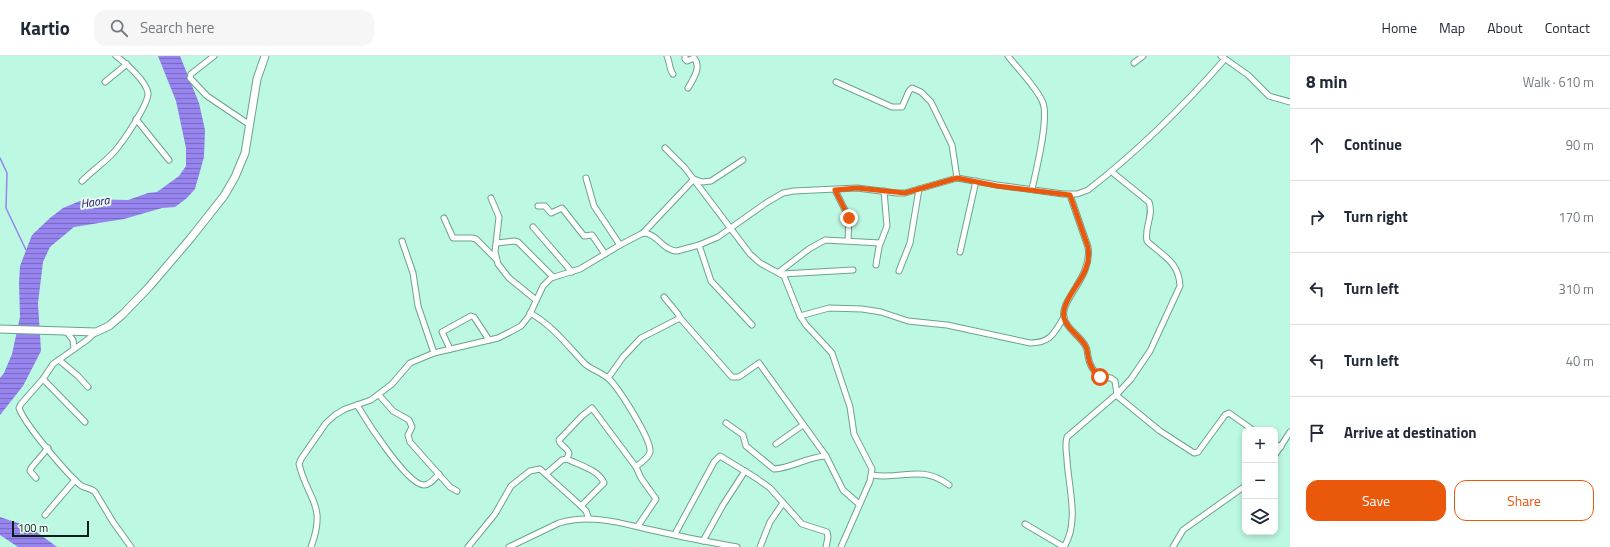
<!DOCTYPE html>
<meta charset="utf-8">
<style>
body{margin:0;font-family:"Titillium Web",sans-serif;background:#f6f6f7;color:#1f2937}
.controls{position:absolute;right:12px;bottom:12px;display:grid;overflow:hidden;border-radius:8px;box-shadow:0 2px 6px #0003}
.controls button{width:36px;height:36px;display:grid;place-items:center;padding:0;border:0;border-bottom:1px solid #e0e1e3;background:#fff;color:#1f2937;font:20px sans-serif}
.scale{position:absolute;left:12px;bottom:10px;width:77px;box-sizing:border-box;padding-left:4px;border:2px solid #081f18;border-top:0;font-size:11px;line-height:14px;white-space:nowrap;color:#081f18;-webkit-text-stroke:3px #e5fcf3;paint-order:stroke}
.stop{position:absolute;width:12px;height:12px;margin:-9px;border:3px solid #ea580c;border-radius:50%;background:#fff}
.stop.end{background:#ea580c;border-color:#fff;box-shadow:0 1px 4px #0008}
.list{margin:0;padding:0;list-style:none}
h2{display:flex;justify-content:space-between;align-items:center;height:52px;margin:0;padding:0 16px;font-size:17px}
h2 small{font-size:13px;font-weight:400;color:#747a83}
.list li{display:grid;grid-template-columns:26px 1fr auto;gap:12px;align-items:center;box-sizing:border-box;height:72px;padding:0 16px;border-top:1px solid #e0e1e3}
.list b{display:block;font-size:15px;white-space:nowrap}
.list em{font-size:13px;font-style:normal;color:#747a83}
.actions{display:flex;gap:8px;padding:12px 16px}
.actions a{flex:1;padding:9px 0;border:1px solid #ea580c;border-radius:12px;text-align:center;font-size:14px;color:#ea580c}
.actions .main{background:#ea580c;color:#fff}
.icon{flex:none;width:22px;height:22px;fill:none;stroke:currentColor;stroke-width:2;stroke-linecap:round;stroke-linejoin:round}
.map{position:relative;flex:none;width:1290px;height:491px;overflow:hidden}
header{display:flex;align-items:center;gap:24px;box-sizing:border-box;height:56px;padding:0 20px;background:#fff;border-bottom:1px solid #e0e1e3}
header strong{font-size:19px}
nav{display:flex;gap:22px;margin-inline-start:auto;font-size:14px}
.search{width:280px;height:36px;background:#f6f6f7;display:flex;align-items:center;gap:10px;box-sizing:border-box;padding:0 14px;border-radius:12px;color:#747a83;font-size:15px}
main{display:flex}
aside{flex:1;background:#fff}
.map>svg:first-child{display:block}
.water{fill:url(#water-rules)}
.lines{fill:none;stroke-linecap:round;stroke-linejoin:round}
.stream{stroke:#9784ef;stroke-width:1.5}
.street-casing{stroke:#6ba38f;stroke-width:7}
.secondary-casing{stroke:#6ba38f;stroke-width:9}
.street{stroke:#fff;stroke-width:5}
.secondary{stroke:#fff;stroke-width:7}
.route{stroke:#ea580c;stroke-width:5}
.labels{text-anchor:middle;stroke-width:4;stroke-linejoin:round;paint-order:stroke}
.water-label{font-size:12px;font-style:italic;fill:#2f0d6d;stroke:#e5fcf3}
</style>
<header>
<strong>Kartio</strong>
<div class="search"><svg class="icon" aria-label="search" viewBox="0 0 24 24"><circle cx="10" cy="10" r="6"/><path d="M15 15l6 6"/></svg>Search here</div>
<nav><a>Home</a><a>Map</a><a>About</a><a>Contact</a></nav>
</header>
<main>
<div class="map">
<svg width="1290" height="491" viewBox="0 0 1290 491">
<defs>
<pattern id="water-rules" width="6" height="5" patternUnits="userSpaceOnUse"><rect width="6" height="5" fill="#9784ef"/><path d="M0 2.5h6" fill="none" stroke="#796bc1"/></pattern>
</defs>
<rect width="100%" height="100%" fill="#bdf8e2"/>
<g class="water">
<polygon points="158,0 180,0 199,47 205,74 204,101 195,133 187,142 175,151 162,152 124,163 74,171 50,191 43,206 38,247 41,295 23,330 0,359 0,322 4,317 12,298 20,261 19,227 20,210 32,179 50,162 63,152 80,145 89,143 128,144 148,137 157,136 179,120 186,110 186,92 176,45"/>
<polygon points="0,461 30,471 57,491 18,491 0,479"/>
</g>
<g class="lines">
<polyline class="stream" points="0,102 7,117 6,152 26,194"/>
<g class="street-casing">
<g id="street">
<polyline points="214,0 191,18 190,22 207,40 250,69"/>
<path d="M667 0C670 6 669 13 673 18"/>
<path d="M685 0V3L687 5 694 2C702 11 693 23 688 32"/>
<path d="M1008 0C1018 13 1038 33 1043 47 1049 64 1036 115 1032 133"/>
<polyline points="1221,0 1248,19 1269,40 1290,46"/>
<polyline points="1134,7 1143,0"/>
<polyline points="105,26 127,8"/>
<polyline points="836,26 892,51 902,51 909,35 912,32 921,36 931,46 952,89 957,122"/>
<polyline points="136,63 169,104"/>
<polyline points="665,92 685,112 750,198 760,207 784,220 800,260 806,269 832,297 850,351 854,378 872,413 870,425 841,491"/>
<polyline points="586,122 594,150 620,189"/>
<path d="M82 125C92 115 105 106 114 96 122 87 149 48 148 37 146 25 126 7 116 0"/>
<polyline points="835,134 849,162 848,184"/>
<path d="M1070 139 1088 191C1093 221 1059 244 1064 262 1067 274 1081 280 1086 291 1088 294 1087 297 1088 300 1089 308 1094 316 1100 321L1111 322 1115 325 1117 338"/>
<polyline points="491,142 499,161 495,196 498,208 509,222 536,244"/>
<polyline points="538,150 545,150 551,157 562,152 584,180 592,179 605,198"/>
<polyline points="444,162 453,182 472,182 476,183 496,203"/>
<polyline points="533,171 572,216"/>
<polyline points="643,177 694,123 702,126 711,125 743,104"/>
<polyline points="402,185 413,217 418,250 434,297"/>
<polyline points="497,187 514,185 518,186 553,221"/>
<polyline points="699,189 711,225 752,269"/>
<polyline points="960,196 976,125"/>
<polyline points="876,209 879,191 887,170 884,135"/>
<polyline points="899,215 910,187 919,133"/>
<polyline points="779,216 809,193 825,184 880,187"/>
<polyline points="782,218 853,214"/>
<polyline points="664,241 678,258 680,262"/>
<path d="M530 257C552 269 567 289 584 307 591 314 602 316 610 324 619 333 652 384 650 396 649 402 640 407 636 411L641 422 656 443 638 470"/>
<path d="M800 260 829 252 862 253 881 256 908 265 947 269 1030 287C1051 287 1054 277 1064 261"/>
<polyline points="66,275 73,284 74,293"/>
<path d="M96 276 87 284 53 308 43 323 21 348 19 352C25 369 65 415 79 428 84 433 90 431 95 436L113 466 131 491"/>
<polyline points="450,293 442,276 471,260 474,261 489,284"/>
<polyline points="59,304 78,320 88,331"/>
<polyline points="608,322 623,301 641,282 680,262 732,321 739,321 759,307 826,400 843,434 859,448"/>
<polyline points="43,323 85,366"/>
<polyline points="379,339 393,355 409,364 412,371 408,379 410,386 450,431 457,435"/>
<polyline points="1116,339 1160,375 1194,397 1198,396 1225,359 1229,357 1253,374"/>
<path d="M357 349C366 364 407 429 424 429 430 429 435 422 439 418"/>
<path d="M726 367 743 379 746 390 774 413C792 412 807 401 826 400"/>
<polyline points="776,388 803,369"/>
<polyline points="1275,388 1281,391"/>
<polyline points="1275,399 1290,376"/>
<path d="M567 403 569 397C567 391 559 389 559 384L582 360 592 352 636 411"/>
<path d="M546 418 562 404 567 403C579 409 599 414 604 427L581 450"/>
<path d="M872 419C902 424 921 408 949 429"/>
<polyline points="36,422 30,415 31,412 48,392"/>
<polyline points="45,459 75,424"/>
<polyline points="1025,468 1064,491"/>
<polyline points="675,478 714,406 720,400 756,422 770,432 802,468 827,476 828,481 826,491"/>
<polyline points="703,485 723,449 745,415"/>
<path d="M311 491C327 448 308 445 299 408L301 403 326 367 335 359 345 353 371 344 392 328 410 307 434 297 498 282 510 276 521 270 529 260 543 230 551 222 580 213 620 189 643 177C657 177 663 195 677 195L699 189 718 181 766 147 783 137 794 135 857 132 897 137H905L957 122 997 129 1063 138H1077L1088 134C1138 95 1183 51 1225 3"/>
<polyline points="468,491 495,458 511,430 530,415 540,413 581,450 586,455 589,463"/>
<path d="M509 491 559 467C589 458 617 466 647 473 677 480 707 486 737 491"/>
<polyline points="760,491 770,466 783,447"/>
<path d="M1064 491C1080 466 1068 430 1067 403 1066 396 1065 388 1067 381L1117 338 1131 323 1150 295 1180 230C1179 205 1161 199 1147 185 1144 171 1154 160 1149 146L1112 116"/>
<polyline points="1173,491 1183,474 1245,430"/>
</g>
</g>
<g class="secondary-casing">
<polyline id="secondary" points="0,273 96,276 109,270 123,258 149,231 190,183 224,140 235,121 245,97 257,23 265,0"/>
</g>
<use href="#street" class="street"/>
<use href="#secondary" class="secondary"/>
</g>
<g class="lines">
<path class="route" d="M849 162 835 134 857 132 905 137 957 122 997 130 1070 139 1088 191C1089 198 1089 205 1086 212 1082 226 1060 247 1064 262 1067 274 1081 280 1086 291 1088 294 1087 297 1088 300 1089 308 1094 317 1100 321"/>
</g>
<g class="labels">
<g class="water-label">
<text transform="translate(95 146) rotate(-8)" y="4">Haora</text>
</g>
</g>
</svg>
<div class="controls">
<button>+</button>
<button>−</button>
<button><svg class="icon" aria-label="layers" viewBox="0 0 24 24"><path d="M12 4l9 5-9 5-9-5zM3 14l9 5 9-5"/></svg></button>
</div>
<div class="scale">100 m</div>
<div class="stop" style="left:1100px;top:321px"></div>
<div class="stop end" style="left:849px;top:162px"></div>
</div>
<aside>
<h2>8 min<small>Walk · 610 m</small></h2>
<ul class="list">
<li><svg class="icon" aria-label="ahead" viewBox="0 0 24 24"><path d="M12 20V5M6 11l6-6 6 6"/></svg><div><b>Continue</b></div><em>90 m</em></li>
<li><svg class="icon" aria-label="right" viewBox="0 0 24 24"><path d="M7 20v-9h11M14 6l5 5-5 5"/></svg><div><b>Turn right</b></div><em>170 m</em></li>
<li><svg class="icon" aria-label="left" viewBox="0 0 24 24"><path d="M17 20v-9H6M10 6l-5 5 5 5"/></svg><div><b>Turn left</b></div><em>310 m</em></li>
<li><svg class="icon" aria-label="left" viewBox="0 0 24 24"><path d="M17 20v-9H6M10 6l-5 5 5 5"/></svg><div><b>Turn left</b></div><em>40 m</em></li>
<li><svg class="icon" aria-label="arrive" viewBox="0 0 24 24"><path d="M6 21V4h12l-3 4 3 4H6"/></svg><div><b>Arrive at destination</b></div></li>
</ul>
<div class="actions"><a class="main">Save</a><a>Share</a></div>
</aside>
</main>
